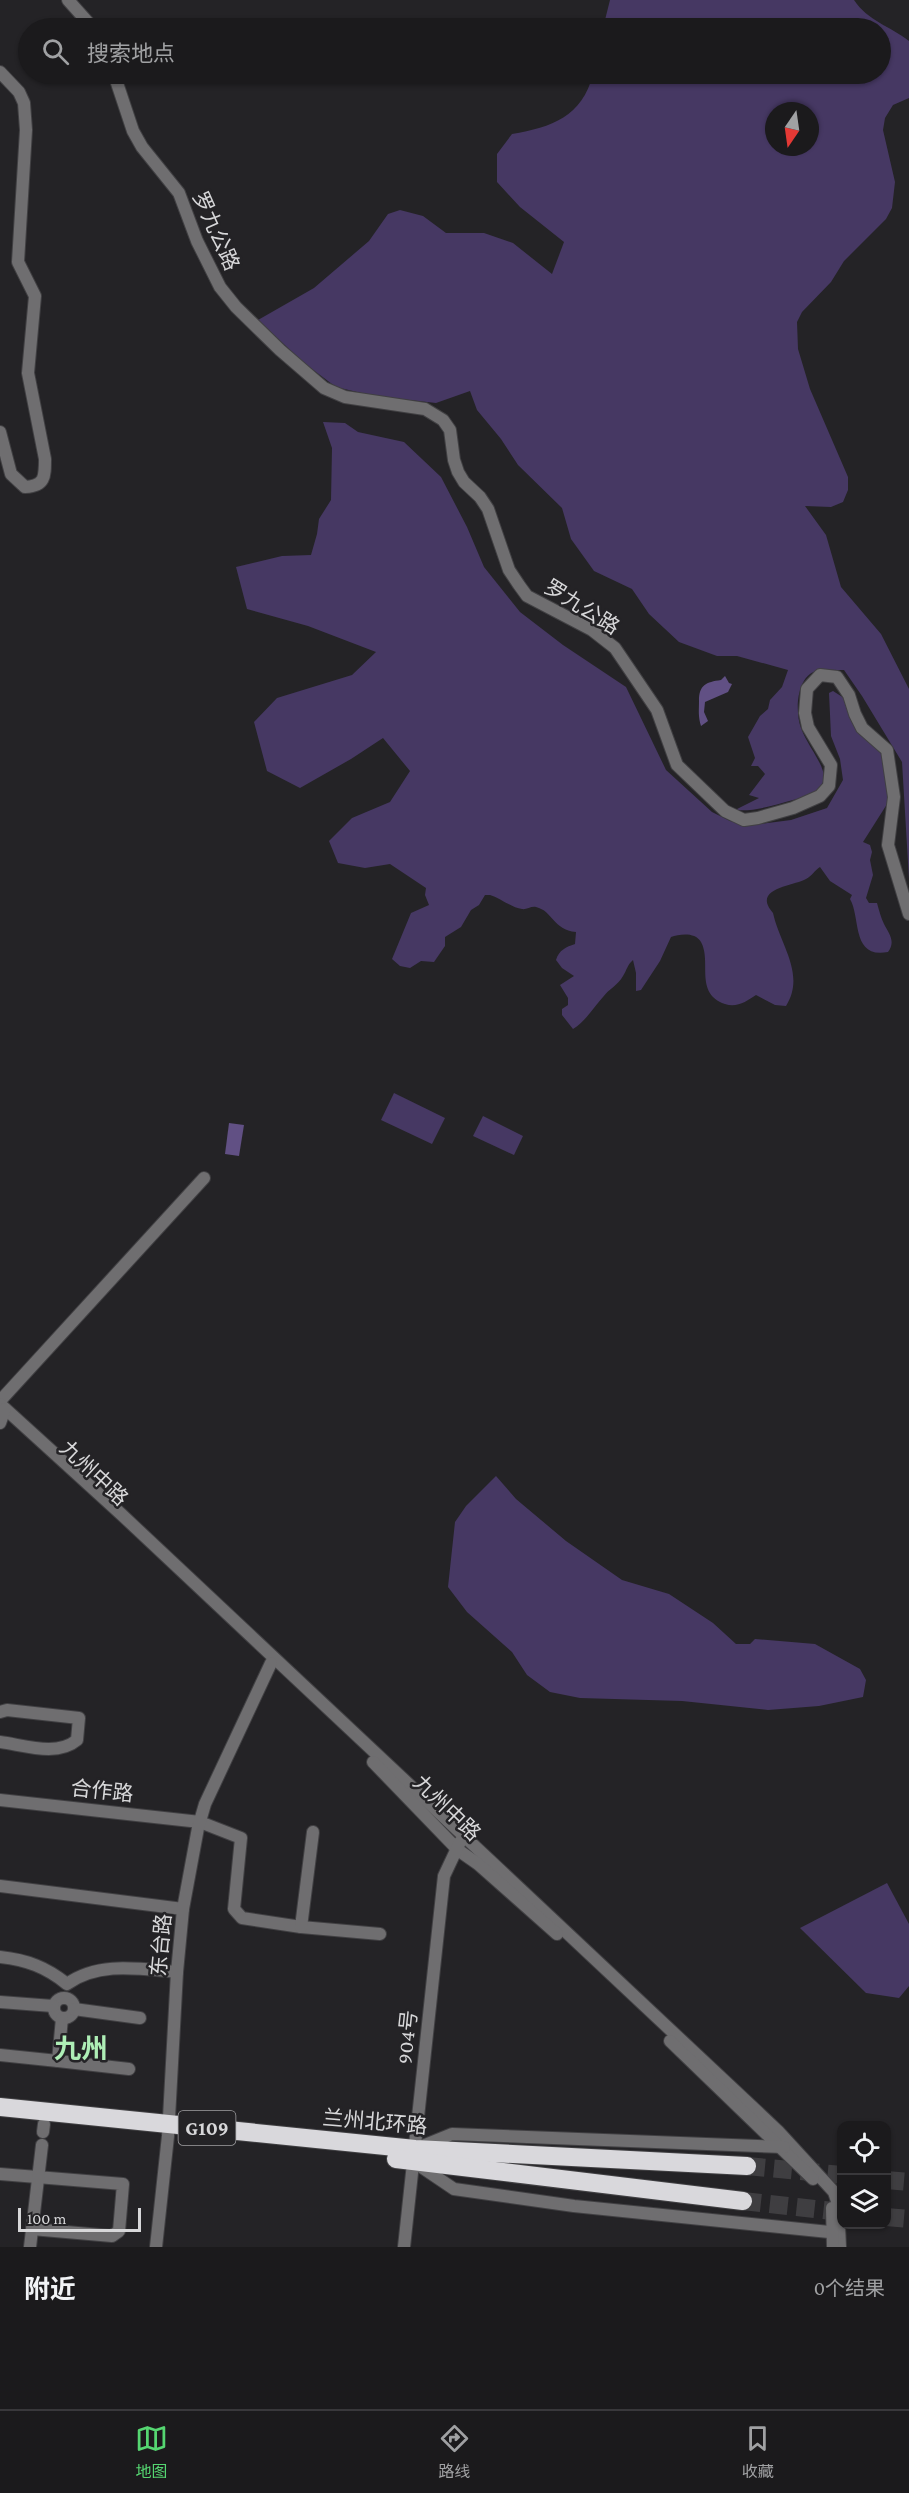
<!DOCTYPE html>
<html lang="zh">
<meta charset="utf-8">
<style>
body{margin:0;font-family:"Crimson Pro","Noto Sans SC",serif;background:#282729;color:#f1f3f6}
.controls{position:absolute;right:18px;bottom:18px;display:grid;overflow:hidden;border-radius:12px;box-shadow:0 2px 4px #0004}
.controls button{width:54px;height:54px;display:grid;place-items:center;padding:0;border:0;border-bottom:2px solid #39383b;background:#1b1a1c;color:#f1f3f6;font:30px sans-serif}
.compass{position:absolute;left:765px;top:102px;width:54px;height:54px;border-radius:50%;background:#1b1a1c;box-shadow:0 2px 4px #0004;rotate:193deg}
.scale{position:absolute;left:18px;bottom:15px;width:123px;box-sizing:border-box;padding-left:6px;border:3px solid #d7d7d9;border-top:0;font-size:16px;line-height:21px;white-space:nowrap;color:#d7d7d9;-webkit-text-stroke:4px #242326;paint-order:stroke}
.list{margin:0;padding:0;list-style:none}
h2{display:flex;justify-content:space-between;align-items:center;height:78px;margin:0;padding:0 24px;font-size:26px}
h2 small{font-size:20px;font-weight:400;color:#a0a1a3}
.icon{flex:none;width:33px;height:33px;fill:none;stroke:currentColor;stroke-width:2;stroke-linecap:round;stroke-linejoin:round}
.map{position:relative;flex:none;width:909px;height:2247px;overflow:hidden}
.search{position:absolute;background:#1b1a1c;box-shadow:0 2px 4px #0004;left:18px;right:18px;top:18px;height:66px;display:flex;align-items:center;gap:15px;box-sizing:border-box;padding:0 21px;border-radius:33px;color:#a0a1a3;font-size:22px}
.sheet{height:162px;background:#1b1a1c}
nav{display:flex;justify-content:space-around;align-items:center;box-sizing:border-box;height:84px;border-top:2px solid #39383b;background:#1b1a1c;font-size:16px;color:#a0a1a3}
nav a{display:grid;justify-items:center;gap:3px}
nav .on{color:#55d671}
.map>svg:first-child{display:block}
.green{fill:#463863;fill-rule:evenodd}
.water{fill:#615084}
.lines{fill:none;stroke-linecap:round;stroke-linejoin:round}
.highway-tunnel{stroke:#3f3e41;stroke-width:18;stroke-dasharray:18 9;stroke-linecap:butt}
.minor-casing{stroke:#414043;stroke-width:14}
.highway-casing{stroke:#414043;stroke-width:20}
.minor{stroke:#6f6e70;stroke-width:12}
.highway{stroke:#d9d8dc;stroke-width:18}
.labels{text-anchor:middle;stroke-width:5;stroke-linejoin:round;paint-order:stroke}
.shield{fill:#242326;stroke:#a1a1a3;stroke-width:1.5}
.shield-label{font-size:20px;font-weight:bold;fill:#d7d7d9}
.street-label{font-size:21px;fill:#d7d7d9;stroke:#242326}
.district-label{font-size:27px;font-weight:bold;fill:#aeeeb6;stroke:#242326}
</style>
<div class="map">
<svg width="909" height="2247" viewBox="0 0 909 2247">
<rect width="100%" height="100%" fill="#242326"/>
<g class="green">
<path d="M610 0H854C868 21 890 26 909 41V98L893 105 885 118 883 130 895 182 892 208 886 219 844 261 831 282 802 312 797 322 798 349 810 389 848 477V490L843 502 831 507 805 506 826 535 841 587 881 634 909 689V879L902 762 862 696 844 670C835 670 825 669 816 671 796 677 795 712 801 728 813 760 850 786 793 800 775 805 754 812 735 810L759 798 749 795 765 774 758 766H751L755 758 748 737 760 716 768 709 770 700 782 687 788 670 737 656H717L679 642 649 614 632 589 594 571 571 539 562 508 518 465 501 439 477 410 470 391 436 403 374 396 336 387 304 363 258 320 314 288 369 241 388 214 400 210 423 216 446 233H484L513 243 552 274 564 242 520 207 497 182V154L512 134C552 127 582 117 593 74H880V28H603ZM774 111H810V147H774Z"/>
<path d="M323 422 345 423 358 432 404 442 441 477 467 527 484 567 520 612 563 645 626 687 666 770 712 812 730 821 751 825 791 820 827 808 843 780 840 759 831 736 829 693 833 691 844 698 884 751 889 801 863 842 870 845 872 852 870 860 873 875 866 898 869 903H877C879 910 881 918 884 924 889 934 896 941 888 952 851 959 861 918 850 899L852 895 830 881 820 867C815 870 812 876 806 879 794 886 751 888 773 913 780 945 806 974 786 1006L775 1005 756 995C747 1001 737 1008 725 1004 694 993 712 962 701 942 695 932 680 934 671 937L660 961 641 990 636 991V973L633 960C627 965 627 970 623 976 618 985 609 989 603 997 593 1008 586 1021 573 1029L562 1015V1009L568 1005V998L560 985 574 976 562 968 556 960C559 950 566 947 575 944L576 932C553 930 553 911 536 907 531 906 526 910 522 909 512 908 500 898 490 895H485L479 905 471 910 461 927 445 937V946L434 962 421 961 410 968 400 966 392 959 411 913 429 905 425 895 426 888 390 864 365 868 338 863 329 841 352 818 390 802 410 771 383 738 351 759 300 788 267 771 254 722 277 698 352 675 376 652 308 626 247 609 236 567 282 556 311 555 317 534 319 519 331 500 332 448Z"/>
<polygon points="394,1093 445,1118 432,1144 381,1120"/>
<polygon points="483,1116 523,1136 514,1155 473,1136"/>
<polygon points="496,1476 516,1499 566,1541 622,1580 669,1594 713,1623 736,1644 750,1644 755,1639 815,1644 860,1669 866,1680 863,1697 819,1706 768,1710 682,1701 580,1698 550,1692 527,1675 512,1652 467,1612 448,1587 455,1522 466,1506"/>
<polygon points="887,1883 909,1924 909,1986 899,1998 866,1993 800,1928"/>
</g>
<g class="water">
<path d="M725 676 729 683 732 684 728 692 705 702 704 712 708 721 701 726C698 716 699 711 699 701 699 685 706 682 721 680Z"/>
<polygon points="229,1123 244,1125 239,1156 225,1154"/>
</g>
<g class="lines">
<g class="highway-tunnel">
<polyline points="747,2166 842,2175"/>
<polyline points="886,2180 909,2182"/>
<polyline points="743,2201 842,2212"/>
<polyline points="886,2217 909,2219"/>
</g>
<g class="minor-casing">
<g id="minor">
<polyline points="68,0 93,28"/>
<path d="M0 72 19 92 24 103 26 130 18 262 35 296 28 373 45 459C45 477 45 486 25 487L11 474 0 432"/>
<polyline points="114,74 133,131 142,147 179,193 197,241 220,287 236,307 280,350 324,388 345,397 425,409 443,420 450,430 454,460 458,472 464,482 480,497 488,509 509,570 519,585 527,596 592,630 615,648 657,710 677,765 725,811 744,820 758,818 793,808 820,796 829,786 831,765 808,727 805,713 807,689 820,675 837,677 849,695 855,714 862,728 887,750 894,797 888,845 909,914"/>
<polyline points="0,1401 204,1178"/>
<polyline points="0,1404 121,1514 778,2131 834,2192 838,2204 840,2247"/>
<polyline points="0,1423 5,1409"/>
<path d="M0 1712 7 1710 79 1718 77 1740C57 1757 24 1745 0 1742"/>
<polyline points="373,1762 458,1850 478,1864 557,1934"/>
<polyline points="0,1800 200,1822 241,1838 234,1909 242,1918 301,1927 380,1934"/>
<polyline points="0,1886 183,1909"/>
<polyline points="301,1927 313,1832"/>
<path d="M0 1957C27 1960 46 1967 67 1984 99 1961 140 1969 177 1972"/>
<circle cx="64" cy="2008" r="10"/>
<polyline points="0,2002 53,2006"/>
<polyline points="74,2009 140,2018"/>
<polyline points="62,2018 58,2061 129,2069"/>
<polyline points="670,2041 813,2179"/>
<polyline points="0,2055 58,2061"/>
<polyline points="43,2132 44,2124"/>
<polyline points="420,2147 452,2134 784,2147"/>
<polyline points="417,2164 454,2189 574,2206 839,2233"/>
<polyline points="0,2174 123,2184 119,2231 112,2236 32,2229"/>
<polyline points="832,2208 833,2247"/>
<polyline points="30,2247 42,2145"/>
<polyline points="156,2247 168,2136 177,1972 183,1909 198,1828 205,1804 271,1663"/>
<polyline points="404,2247 444,1876 460,1842"/>
</g>
</g>
<g class="highway-casing">
<g id="highway">
<polyline points="0,2107 415,2149 747,2166"/>
<polyline points="396,2159 743,2201"/>
</g>
</g>
<use href="#minor" class="minor"/>
<use href="#highway" class="highway"/>
</g>
<g class="labels">
<rect class="shield" x="178.5" y="2111" width="57" height="34" rx="4.5"/>
<g class="shield-label">
<text x="207" y="2135">G109</text>
</g>
<g class="street-label">
<text transform="translate(216 231) rotate(66)" y="7">罗九公路</text>
<text transform="translate(582 607) rotate(32)" y="7">罗九公路</text>
<text transform="translate(94 1473) rotate(43)" y="7">九州中路</text>
<text transform="translate(102 1791) rotate(6)" y="7">合作路</text>
<text transform="translate(447 1808) rotate(44)" y="7">九州中路</text>
<text transform="translate(161 1945) rotate(-85)" y="7">东台路</text>
<text transform="translate(407 2037) rotate(-84)" y="7">904号</text>
<text transform="translate(375 2122) rotate(5)" y="7">兰州北环路</text>
</g>
<g class="district-label">
<text x="81" y="2058">九州</text>
</g>
</g>
</svg>
<div class="controls">
<button><svg class="icon" aria-label="locate" viewBox="0 0 24 24"><circle cx="12" cy="12" r="6"/><path d="M12 2v4M12 18v4M2 12h4M18 12h4"/></svg></button>
<button><svg class="icon" aria-label="layers" viewBox="0 0 24 24"><path d="M12 4l9 5-9 5-9-5zM3 14l9 5 9-5"/></svg></button>
</div>
<svg class="compass" viewBox="-18 -18 36 36"><path d="M0-13l5 13h-10z" fill="#e53935"/><path d="M0 13l5-13h-10z" fill="#a0a1a3"/></svg>
<div class="scale">100 m</div>
<div class="search"><svg class="icon" aria-label="search" viewBox="0 0 24 24"><circle cx="10" cy="10" r="6"/><path d="M15 15l6 6"/></svg>搜索地点</div>
</div>
<section class="sheet">
<h2>附近<small>0个结果</small></h2>
<ul class="list">
</ul>
</section>
<nav>
<a class="on"><svg class="icon" aria-label="map" viewBox="0 0 24 24"><path d="M3 6l6-2 6 2 6-2v14l-6 2-6-2-6 2zM9 4v14M15 6v14"/></svg>地图</a>
<a><svg class="icon" aria-label="directions" viewBox="0 0 24 24"><path d="M12 3l9 9-9 9-9-9zM9 14v-3h6M13 9l2 2-2 2"/></svg>路线</a>
<a><svg class="icon" aria-label="saved" viewBox="0 0 24 24"><path d="M7 4h10v16l-5-4-5 4z"/></svg>收藏</a>
</nav>
